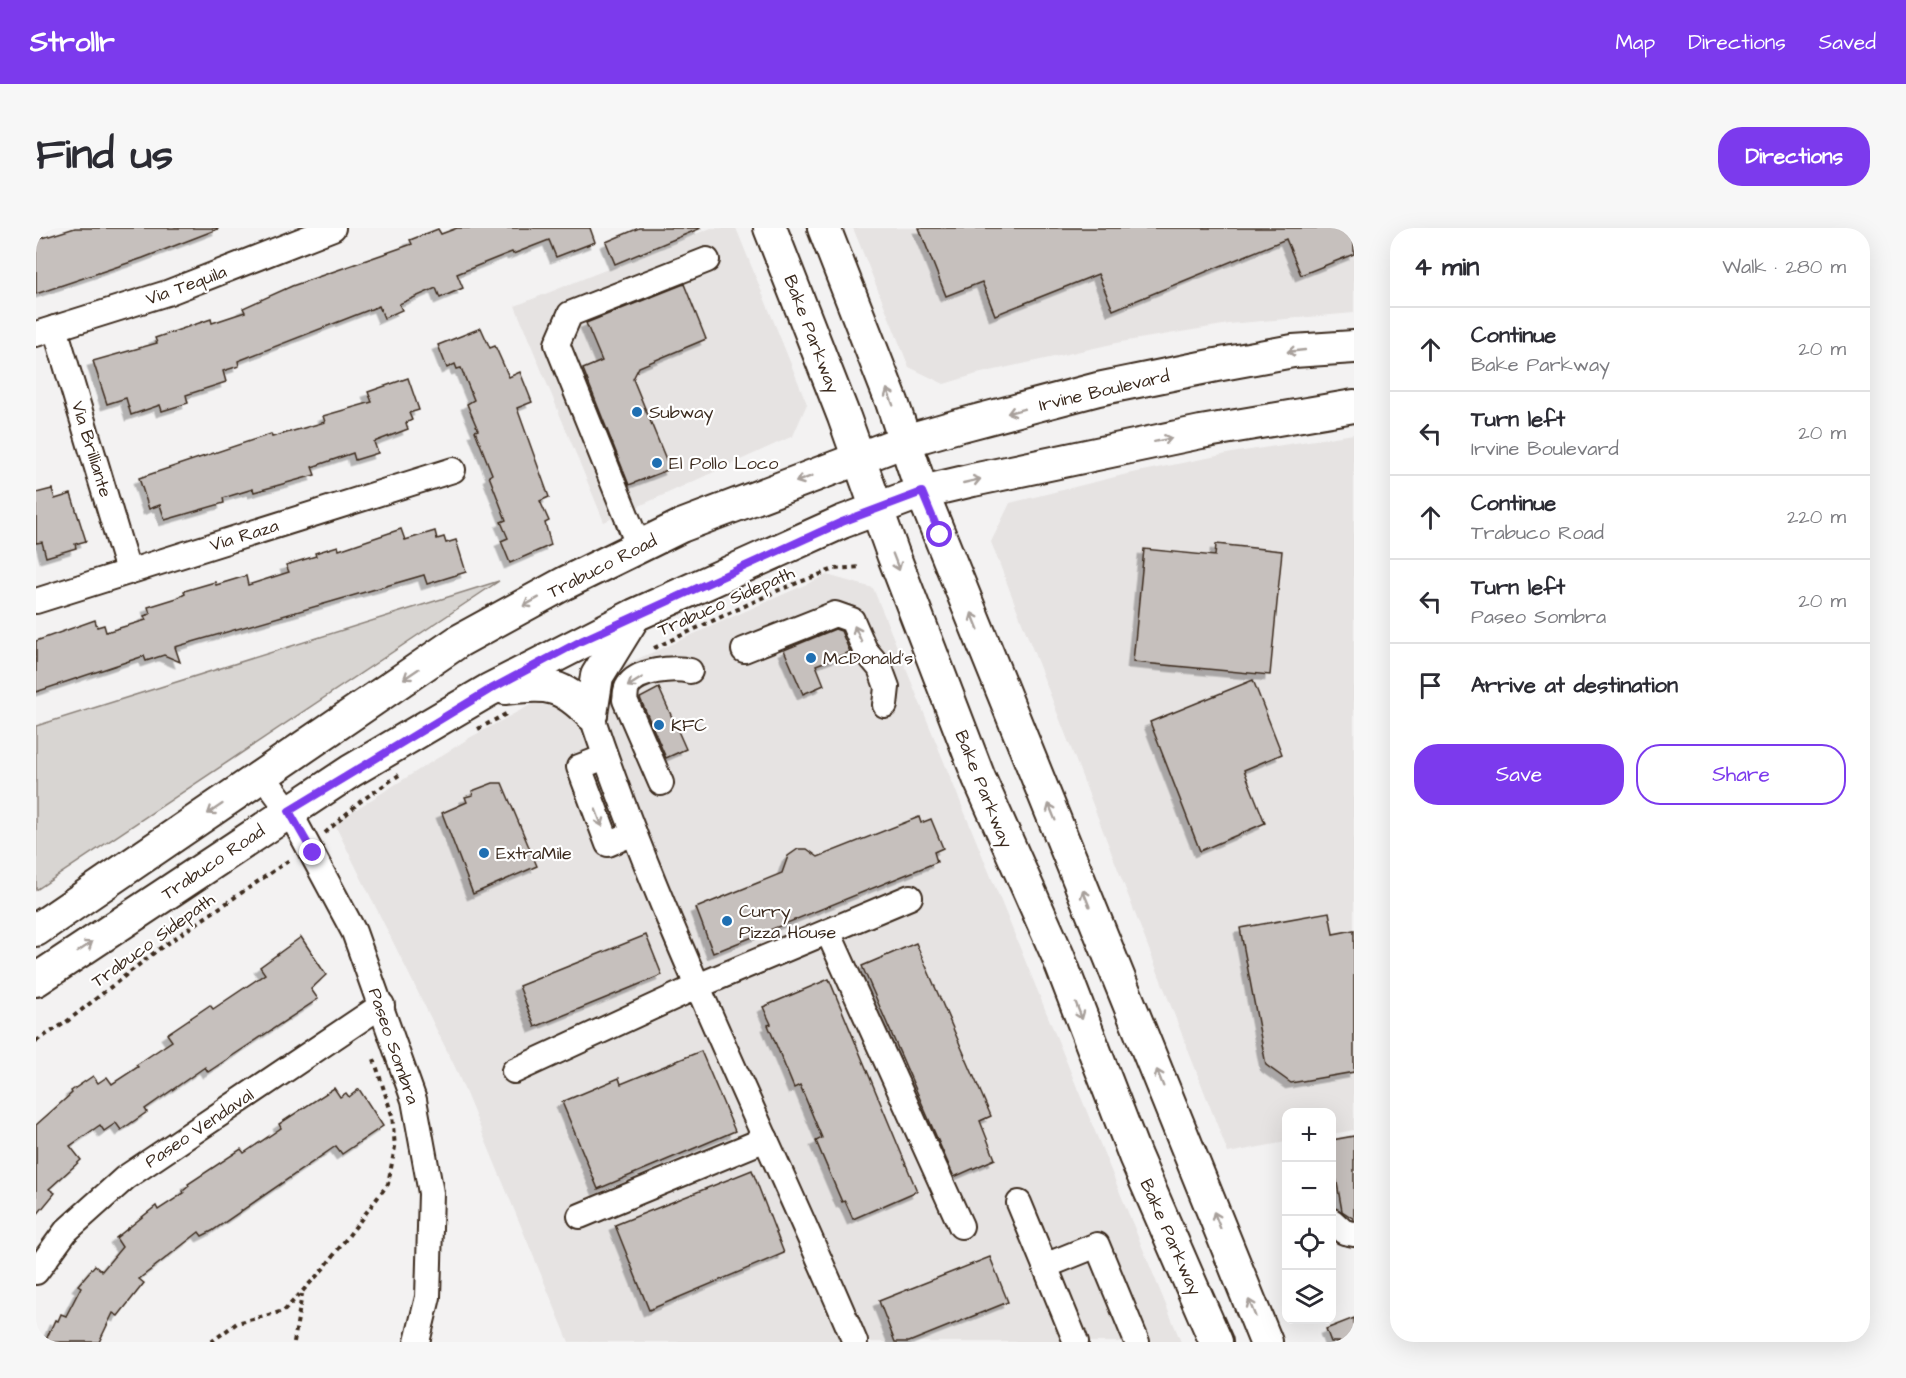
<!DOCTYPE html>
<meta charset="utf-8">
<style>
body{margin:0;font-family:"Architects Daughter",sans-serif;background:#f7f7f7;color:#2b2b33}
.controls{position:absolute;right:18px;bottom:18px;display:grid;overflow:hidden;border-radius:12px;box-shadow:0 6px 24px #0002}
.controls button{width:54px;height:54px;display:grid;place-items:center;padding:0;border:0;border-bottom:2px solid #e1e1e2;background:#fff;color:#2b2b33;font:30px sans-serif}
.stop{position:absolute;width:18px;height:18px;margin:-14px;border:4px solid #7c3aed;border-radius:50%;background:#fff}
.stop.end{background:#7c3aed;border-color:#fff;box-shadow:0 2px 6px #0008}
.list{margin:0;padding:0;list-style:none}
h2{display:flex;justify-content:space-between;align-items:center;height:78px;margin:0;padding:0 24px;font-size:26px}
h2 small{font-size:20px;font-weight:400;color:#7c7c81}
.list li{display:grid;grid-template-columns:39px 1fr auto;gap:18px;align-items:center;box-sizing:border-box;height:84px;padding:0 24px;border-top:2px solid #e1e1e2}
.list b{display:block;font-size:22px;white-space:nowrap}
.list p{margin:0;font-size:20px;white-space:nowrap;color:#7c7c81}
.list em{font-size:20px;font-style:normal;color:#7c7c81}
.actions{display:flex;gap:12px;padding:18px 24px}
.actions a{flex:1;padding:14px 0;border:2px solid #7c3aed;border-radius:24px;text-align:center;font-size:21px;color:#7c3aed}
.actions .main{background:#7c3aed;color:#fff}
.icon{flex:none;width:33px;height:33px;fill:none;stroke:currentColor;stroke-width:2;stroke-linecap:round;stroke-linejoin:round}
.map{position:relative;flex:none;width:1318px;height:1114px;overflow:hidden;border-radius:24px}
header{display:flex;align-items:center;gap:36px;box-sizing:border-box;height:84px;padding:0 30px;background:#7c3aed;color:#fff}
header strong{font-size:28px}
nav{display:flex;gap:33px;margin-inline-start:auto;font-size:21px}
.intro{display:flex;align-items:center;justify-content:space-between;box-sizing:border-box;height:144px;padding:0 36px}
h1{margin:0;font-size:42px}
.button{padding:15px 27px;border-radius:24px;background:#7c3aed;color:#fff;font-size:21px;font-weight:700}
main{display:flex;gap:36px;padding:0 36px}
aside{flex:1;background:#fff;border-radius:24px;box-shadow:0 6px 24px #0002}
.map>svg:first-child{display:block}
.built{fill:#e6e3e2}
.green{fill:#d8d5d2;stroke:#8a8078;stroke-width:1.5}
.building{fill:#c6c0bd;stroke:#3b2a1e;stroke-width:1.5;filter:url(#shadow)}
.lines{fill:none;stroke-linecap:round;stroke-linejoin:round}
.minor-casing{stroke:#3b2a1e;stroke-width:28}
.major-casing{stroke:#3b2a1e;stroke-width:36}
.path{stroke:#3b2a1e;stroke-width:4;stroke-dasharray:4.5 4.5;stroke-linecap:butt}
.minor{stroke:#fff;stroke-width:24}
.major{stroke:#fff;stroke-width:32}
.oneway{stroke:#a79f9a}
.route{stroke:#7c3aed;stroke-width:8}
.poi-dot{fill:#1f6fb2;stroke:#fff;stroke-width:2}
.labels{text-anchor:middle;stroke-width:4.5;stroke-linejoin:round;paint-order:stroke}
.street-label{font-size:18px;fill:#3b2a1e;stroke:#fff}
.poi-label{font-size:18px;fill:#3b2a1e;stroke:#fff;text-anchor:start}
</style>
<header>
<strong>Strollr</strong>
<nav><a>Map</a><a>Directions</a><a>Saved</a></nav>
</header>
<div class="intro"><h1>Find us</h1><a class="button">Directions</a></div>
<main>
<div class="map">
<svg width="1318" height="1114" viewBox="0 0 1318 1114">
<defs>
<filter id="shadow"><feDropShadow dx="-5.5" dy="5.5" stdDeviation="0" flood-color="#0004"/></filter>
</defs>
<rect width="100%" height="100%" fill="#f3f2f2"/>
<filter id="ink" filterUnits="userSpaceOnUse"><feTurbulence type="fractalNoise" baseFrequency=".0167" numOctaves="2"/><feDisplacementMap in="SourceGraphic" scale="12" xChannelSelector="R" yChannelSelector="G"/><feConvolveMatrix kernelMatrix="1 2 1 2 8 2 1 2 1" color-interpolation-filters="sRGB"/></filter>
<g filter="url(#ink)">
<g class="built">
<polygon points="675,0 700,0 771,176 757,208 568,294 479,78"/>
<polygon points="817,0 1318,0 1318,85 1193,96 1085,114 941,146 908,156 873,139"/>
<polygon points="1318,206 1318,902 1296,906 1296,884 1250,884 1250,914 1192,925 955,314 974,275 1091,246 1201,224"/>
<polygon points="791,347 837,360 1145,1114 533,1114 419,839 298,595 435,509 498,475 521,479 577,453 588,437"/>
</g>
<polygon class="green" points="463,353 0,662 0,498"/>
<g class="building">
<polygon points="39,0 182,0 182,1 107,30 0,66 0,12"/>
<polygon points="421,0 554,0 559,14 520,29 513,12 477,26 476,24 468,27 421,46 427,60 404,70 400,60 363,76 366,82 348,90 343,78 202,133 203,138 187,143 190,154 150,167 152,175 126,183 124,177 95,187 90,170 71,176 57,133 121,115 119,110 175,91 176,95 209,84 207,80 256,58 376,16 374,12 402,1 405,6"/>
<polygon points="603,0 665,0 579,36 570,14"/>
<polygon points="883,0 1318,0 1318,26 1265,47 1250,11 1077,82 1062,46 959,87 946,54 910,68"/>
<polygon points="648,56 670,111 603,139 597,151 634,241 593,257 547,141 566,133 550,95"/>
<polygon points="445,100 454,120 459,118 473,149 484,144 496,174 481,180 513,269 504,273 513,293 509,295 515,317 474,335 465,313 472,310 465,294 470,292 453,248 456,246 439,203 442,202 431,176 438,172 425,140 421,141 419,136 411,140 402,117"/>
<polygon points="372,150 383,182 373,185 376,192 370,195 372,201 338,214 342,225 319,232 317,225 276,239 279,247 218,264 217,261 187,270 188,275 129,292 124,277 113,281 103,250 235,206 236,209 289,194 287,188 336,174 332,164"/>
<polygon points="16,261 19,271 35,266 50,313 39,316 40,320 10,329 6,314 0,315 0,265"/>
<polygon points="365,301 369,312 399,303 401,311 408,309 410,315 420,312 430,344 391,356 388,347 139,419 144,434 128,427 110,433 108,428 0,464 0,413 59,392 61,399 68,397 70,404 110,392 108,388 114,386 112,379 141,370 149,366 148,363 179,354 180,357 210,348 212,357 253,344 250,337 280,328 279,325 302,318 303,322"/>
<polygon points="1180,316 1246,323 1234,447 1097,434 1108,321 1179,328"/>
<polygon points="799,401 805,403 814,424 780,437 788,457 767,466 748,422"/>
<polygon points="1217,452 1246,526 1208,542 1229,595 1164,623 1114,494"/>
<polygon points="623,460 650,521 630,530 604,470"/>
<polygon points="457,555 466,555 501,638 437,666 406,585 431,574 429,569 437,567 436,563"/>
<polygon points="883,589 885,595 895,591 907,620 898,624 901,634 677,725 660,680 746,645 752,628 762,621 771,621 782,629"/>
<polygon points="1293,684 1297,706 1318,702 1318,844 1255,855 1230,837 1204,700"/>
<polygon points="610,707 626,747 499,799 483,758"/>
<polygon points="265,709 290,747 275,761 282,771 172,844 169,839 109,881 111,884 85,902 80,895 68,903 64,897 34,918 45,932 13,961 19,965 0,988 0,897 36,865 35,863 57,848 62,855 71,849 76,856 102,839 100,837 136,813 131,806 174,777 177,781 229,746 224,739"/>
<polygon points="880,715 955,888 944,893 959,931 918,949 826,738"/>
<polygon points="793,751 881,963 817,991 809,973 806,974 780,913 786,910 764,857 758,860 732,797 735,796 727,779"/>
<polygon points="665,823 699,903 562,961 526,874 583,850 585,856"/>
<polygon points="298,860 304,869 310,865 313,869 323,861 347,898 306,926 300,918 176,1003 166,1008 163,1004 103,1051 108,1055 82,1088 77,1085 63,1114 9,1114 19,1092 22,1093 25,1086 30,1088 45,1059 42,1057 59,1037 66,1043 86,1019 80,1010 120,978 122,982 148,965 147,963 153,958 152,956 205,921 208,925 245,900 243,896"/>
<polygon points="1318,908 1318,991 1306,983 1296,927 1296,912"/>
<polygon points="716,942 748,1025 613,1082 579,997"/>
<polygon points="954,1029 972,1074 873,1114 859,1114 843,1073"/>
<polygon points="1318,1090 1318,1114 1295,1114 1290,1101"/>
</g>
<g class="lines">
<g class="minor-casing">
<g id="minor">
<polyline points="19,100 92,343"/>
<polyline points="0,106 131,65 297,0"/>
<polyline points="603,319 521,116 534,86 671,32"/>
<polyline points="0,373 417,242"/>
<polyline points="708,422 799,386 816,392 829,422 844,440 851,459 849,477"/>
<path d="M555 486C627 702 731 905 819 1114"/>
<polyline points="569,529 543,539 572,616 598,605"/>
<polyline points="227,548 253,583 318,704 378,872 395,965 392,1069 381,1114"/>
<path d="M625 555 589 472C590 467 589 462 592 458 601 442 638 439 654 443"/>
<polyline points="792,704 925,998"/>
<polyline points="478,843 662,758 874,669"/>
<polyline points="983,975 1009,1038 1061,1017 1101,1114"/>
<polyline points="544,988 730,911"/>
<polyline points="1296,993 1308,1004 1318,1006"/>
<polyline points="1009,1038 1040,1114"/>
<polyline points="0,1044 30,1003 89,950 346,777"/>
</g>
</g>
<g class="major-casing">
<g id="major">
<polyline points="734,0 808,189 857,326 943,550 1022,728 1099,928 1180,1114"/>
<polyline points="788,0 856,174 886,264 1230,1114"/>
<path d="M469 460C512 456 523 454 555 486"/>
<polyline points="555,486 561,448 598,388"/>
<polyline points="0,702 423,413 529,355 645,298 869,213 918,199 1062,161 1180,137 1257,123 1318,119"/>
<polyline points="0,752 315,543 453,462 599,387 806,294 886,264 937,252 1165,204 1318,178"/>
</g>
</g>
<g class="path">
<polyline points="618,420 743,362 798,341 826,339"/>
<polyline points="442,501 470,486"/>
<polyline points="289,605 325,573 363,547"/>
<polyline points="0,813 29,795 123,721 255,631"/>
<polyline points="175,1114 201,1095 248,1083 288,1040 352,956 359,919 356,887 338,831"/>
<polyline points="258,1114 266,1066"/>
</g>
<use href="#minor" class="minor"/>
<use href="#major" class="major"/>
</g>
<defs><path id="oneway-shaft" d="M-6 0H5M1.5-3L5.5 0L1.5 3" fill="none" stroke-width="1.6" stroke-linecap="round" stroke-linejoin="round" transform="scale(1.5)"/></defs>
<g class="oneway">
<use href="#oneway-shaft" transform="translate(1260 123) rotate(174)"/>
<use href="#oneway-shaft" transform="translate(854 169) rotate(-111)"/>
<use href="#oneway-shaft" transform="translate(980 183) rotate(165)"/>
<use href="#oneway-shaft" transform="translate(1127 212) rotate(-12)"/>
<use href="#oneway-shaft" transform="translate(768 251) rotate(159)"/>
<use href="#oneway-shaft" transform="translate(936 253) rotate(-13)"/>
<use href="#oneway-shaft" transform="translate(860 334) rotate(69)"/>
<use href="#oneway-shaft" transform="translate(495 374) rotate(151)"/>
<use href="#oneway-shaft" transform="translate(939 393) rotate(-112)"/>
<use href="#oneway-shaft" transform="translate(822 406) rotate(-114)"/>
<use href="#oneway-shaft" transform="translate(375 446) rotate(146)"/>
<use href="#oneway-shaft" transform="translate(599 454) rotate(148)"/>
<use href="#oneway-shaft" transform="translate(179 581) rotate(146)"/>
<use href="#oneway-shaft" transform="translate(1016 584) rotate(-112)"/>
<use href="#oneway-shaft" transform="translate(563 590) rotate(69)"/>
<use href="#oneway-shaft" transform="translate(1050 670) rotate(-112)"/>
<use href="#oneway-shaft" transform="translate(49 719) rotate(-34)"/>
<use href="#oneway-shaft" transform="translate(1043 783) rotate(69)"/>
<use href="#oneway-shaft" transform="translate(1124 850) rotate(-112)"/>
<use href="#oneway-shaft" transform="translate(1181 992) rotate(-112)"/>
<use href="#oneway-shaft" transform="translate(1216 1080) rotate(-112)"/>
</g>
</g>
<g class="lines" filter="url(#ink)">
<polyline class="route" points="277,625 253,583 453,462 545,413 806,294 886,264 904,307"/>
</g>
<g class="poi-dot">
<circle cx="601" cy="184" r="6"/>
<circle cx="621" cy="235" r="6"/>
<circle cx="775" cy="430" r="6"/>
<circle cx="623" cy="497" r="6"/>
<circle cx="448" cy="625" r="6"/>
<circle cx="691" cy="693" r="6"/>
</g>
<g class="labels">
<g class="street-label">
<text transform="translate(150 57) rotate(-20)" y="6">Via Tequila</text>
<text transform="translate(776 106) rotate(69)" y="6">Bake Parkway</text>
<text transform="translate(1068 162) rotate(-13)" y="6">Irvine Boulevard</text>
<text transform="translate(56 221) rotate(73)" y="6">Via Brilliante</text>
<text transform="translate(208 307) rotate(-17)" y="6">Via Raza</text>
<text transform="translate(566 338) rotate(-27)" y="6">Trabuco Road</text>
<text transform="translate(690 373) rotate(-24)" y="6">Trabuco Sidepath</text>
<text transform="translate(948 561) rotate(68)" y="6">Bake Parkway</text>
<text transform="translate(177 634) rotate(-34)" y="6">Trabuco Road</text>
<text transform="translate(117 712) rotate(-36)" y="6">Trabuco Sidepath</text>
<text transform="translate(358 818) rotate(71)" y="6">Paseo Sombra</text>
<text transform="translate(163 900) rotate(-34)" y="6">Paseo Vendaval</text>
<text transform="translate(1135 1009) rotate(66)" y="6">Bake Parkway</text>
</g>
<g class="poi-label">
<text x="613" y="190">Subway</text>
<text x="633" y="241">El Pollo Loco</text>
<text x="787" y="436">McDonald's</text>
<text x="635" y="503">KFC</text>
<text x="460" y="631">ExtraMile</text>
<text x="703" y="689">Curry<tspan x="703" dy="21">Pizza House</tspan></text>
</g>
</g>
</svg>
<div class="controls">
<button>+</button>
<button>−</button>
<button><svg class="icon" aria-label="locate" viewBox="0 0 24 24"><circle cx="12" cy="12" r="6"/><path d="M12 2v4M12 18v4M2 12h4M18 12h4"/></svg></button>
<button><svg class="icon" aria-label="layers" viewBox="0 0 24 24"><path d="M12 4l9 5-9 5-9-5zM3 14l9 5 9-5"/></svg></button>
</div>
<div class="stop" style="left:904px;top:307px"></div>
<div class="stop end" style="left:277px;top:625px"></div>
</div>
<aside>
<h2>4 min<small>Walk · 280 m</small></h2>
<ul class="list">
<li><svg class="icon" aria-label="ahead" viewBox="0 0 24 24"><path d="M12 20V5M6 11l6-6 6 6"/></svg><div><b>Continue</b><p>Bake Parkway</p></div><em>20 m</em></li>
<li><svg class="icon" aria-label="left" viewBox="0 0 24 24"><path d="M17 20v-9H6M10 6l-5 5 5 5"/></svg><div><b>Turn left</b><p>Irvine Boulevard</p></div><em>20 m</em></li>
<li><svg class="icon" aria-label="ahead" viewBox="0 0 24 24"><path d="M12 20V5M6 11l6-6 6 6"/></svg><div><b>Continue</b><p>Trabuco Road</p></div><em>220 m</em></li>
<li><svg class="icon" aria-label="left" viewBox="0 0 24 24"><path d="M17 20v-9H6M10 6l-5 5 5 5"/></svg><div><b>Turn left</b><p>Paseo Sombra</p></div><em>20 m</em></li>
<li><svg class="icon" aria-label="arrive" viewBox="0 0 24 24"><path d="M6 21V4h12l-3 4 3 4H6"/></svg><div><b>Arrive at destination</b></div></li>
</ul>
<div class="actions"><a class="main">Save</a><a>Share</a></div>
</aside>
</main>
